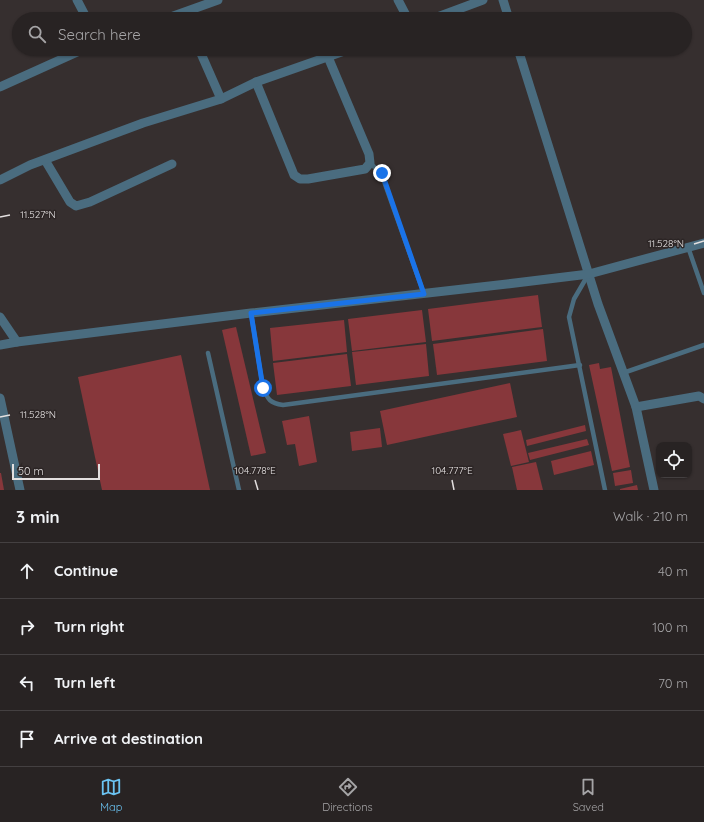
<!DOCTYPE html>
<meta charset="utf-8">
<style>
body{margin:0;font-family:Quicksand,sans-serif;background:#342f30;color:#f1f3f6}
.controls{position:absolute;right:12px;bottom:12px;display:grid;overflow:hidden;border-radius:8px;box-shadow:0 1px 3px #0004}
.controls button{width:36px;height:36px;display:grid;place-items:center;padding:0;border:0;border-bottom:1px solid #444041;background:#282323;color:#f1f3f6;font:20px sans-serif}
.scale{position:absolute;left:12px;bottom:10px;width:88px;box-sizing:border-box;padding-left:4px;border:2px solid #e3dfdf;border-top:0;font-size:11px;line-height:14px;white-space:nowrap;color:#e3dfdf;-webkit-text-stroke:3px #2c2525;paint-order:stroke}
.stop{position:absolute;width:12px;height:12px;margin:-9px;border:3px solid #1a73e8;border-radius:50%;background:#fff}
.stop.end{background:#1a73e8;border-color:#fff;box-shadow:0 1px 4px #0008}
.list{margin:0;padding:0;list-style:none}
h2{display:flex;justify-content:space-between;align-items:center;height:52px;margin:0;padding:0 16px;font-size:17px}
h2 small{font-size:13px;font-weight:400;color:#a5a4a6}
.list li{display:grid;grid-template-columns:26px 1fr auto;gap:12px;align-items:center;box-sizing:border-box;height:56px;padding:0 16px;border-top:1px solid #444041}
.list b{display:block;font-size:15px;white-space:nowrap}
.list em{font-size:13px;font-style:normal;color:#a5a4a6}
.icon{flex:none;width:22px;height:22px;fill:none;stroke:currentColor;stroke-width:2;stroke-linecap:round;stroke-linejoin:round}
.map{position:relative;flex:none;width:704px;height:490px;overflow:hidden}
.search{position:absolute;background:#282323;box-shadow:0 1px 3px #0004;left:12px;right:12px;top:12px;height:44px;display:flex;align-items:center;gap:10px;box-sizing:border-box;padding:0 14px;border-radius:22px;color:#a5a4a6;font-size:15px}
.sheet{height:276px;background:#282323}
nav{display:flex;justify-content:space-around;align-items:center;box-sizing:border-box;height:56px;border-top:1px solid #444041;background:#282323;font-size:11px;color:#a5a4a6}
nav a{display:grid;justify-items:center;gap:2px}
nav .on{color:#6bc3f2}
.map>svg:first-child{display:block}
.building{fill:#87373b}
.lines{fill:none;stroke-linecap:round;stroke-linejoin:round}
.lane{stroke:#4a6c7f;stroke-width:4.5}
.street{stroke:#4a6c7f;stroke-width:9}
.route{stroke:#1a73e8;stroke-width:5}
.ticks{fill:none;stroke:#e3dfdf;stroke-width:1.5}
.ticks-label{font-size:10px;text-anchor:middle;fill:#e3dfdf;stroke:#2c2525;stroke-width:3;stroke-linejoin:round;paint-order:stroke}
</style>
<div class="map">
<svg width="704" height="490" viewBox="0 0 704 490">
<rect width="100%" height="100%" fill="#362f2f"/>
<g class="building">
<polygon points="538,295 542,327 432,341 428,309"/>
<polygon points="422,310 426,342 352,351 348,319"/>
<polygon points="344,320 347,352 273,361 270,328"/>
<polygon points="236,327 266,453 251,456 222,330"/>
<polygon points="543,329 547,361 437,375 433,344"/>
<polygon points="426,344 429,376 356,385 352,352"/>
<polygon points="347,354 351,386 277,395 273,363"/>
<polygon points="181,355 210,490 102,490 78,377"/>
<polygon points="599,363 600,369 611,367 630,467 612,471 589,365"/>
<polygon points="510,383 517,417 387,445 380,411"/>
<polygon points="309,416 317,462 299,466 295,444 287,445 282,421"/>
<polygon points="585,425 586,431 527,446 526,440"/>
<polygon points="380,428 382,447 352,451 350,432"/>
<polygon points="521,430 529,462 511,466 503,434"/>
<polygon points="587,439 589,445 530,460 528,453"/>
<polygon points="591,451 594,465 554,475 551,461"/>
<polygon points="536,462 543,490 517,490 512,467"/>
<polygon points="631,470 633,483 615,486 613,473"/>
<polygon points="0,473 1,473 4,490 0,490"/>
<polygon points="637,485 638,490 620,490 620,489"/>
</g>
<g class="lines">
<g class="lane">
<polyline points="370,163 381,173 424,294"/>
<polyline points="688,247 704,293"/>
<polyline points="588,275 574,299 569,317 605,490"/>
<path d="M251 313 263 388C268 400 270 403 283 405L580 365"/>
<polyline points="208,353 239,490"/>
<polyline points="623,373 704,345"/>
</g>
<g class="street">
<polyline points="77,0 87,19"/>
<polyline points="398,0 408,19"/>
<polyline points="503,0 509,19"/>
<polyline points="165,19 218,0"/>
<polyline points="432,19 483,0"/>
<polyline points="199,49 221,99"/>
<polyline points="518,49 598,304 636,407 654,490"/>
<polyline points="256,82 294,175 300,179 308,179 365,169 370,163 369,154 328,57"/>
<polyline points="0,87 84,49"/>
<polyline points="45,160 70,202 76,206 90,202 172,164"/>
<polyline points="0,180 30,165 143,123 221,99 256,82 350,49"/>
<polyline points="0,317 17,342"/>
<polyline points="0,345 17,342 251,313 507,284 589,274 704,243"/>
<polyline points="0,398 20,490"/>
<polyline points="636,407 699,396 704,399"/>
</g>
</g>
<g class="lines">
<polyline class="route" points="263,388 251,313 424,294 382,173"/>
</g>
<path class="ticks" d="M0 217 10 215M694 244 704 241M0 417 10 415M255 480 258 490M452 480 454 490"/>
<g class="ticks-label">
<text x="38" y="218">11.527°N</text>
<text x="666" y="247">11.528°N</text>
<text x="38" y="418">11.528°N</text>
<text x="255" y="474">104.778°E</text>
<text x="452" y="474">104.777°E</text>
</g>
</svg>
<div class="controls">
<button><svg class="icon" aria-label="locate" viewBox="0 0 24 24"><circle cx="12" cy="12" r="6"/><path d="M12 2v4M12 18v4M2 12h4M18 12h4"/></svg></button>
</div>
<div class="scale">50 m</div>
<div class="stop" style="left:263px;top:388px"></div>
<div class="stop end" style="left:382px;top:173px"></div>
<div class="search"><svg class="icon" aria-label="search" viewBox="0 0 24 24"><circle cx="10" cy="10" r="6"/><path d="M15 15l6 6"/></svg>Search here</div>
</div>
<section class="sheet">
<h2>3 min<small>Walk · 210 m</small></h2>
<ul class="list">
<li><svg class="icon" aria-label="ahead" viewBox="0 0 24 24"><path d="M12 20V5M6 11l6-6 6 6"/></svg><div><b>Continue</b></div><em>40 m</em></li>
<li><svg class="icon" aria-label="right" viewBox="0 0 24 24"><path d="M7 20v-9h11M14 6l5 5-5 5"/></svg><div><b>Turn right</b></div><em>100 m</em></li>
<li><svg class="icon" aria-label="left" viewBox="0 0 24 24"><path d="M17 20v-9H6M10 6l-5 5 5 5"/></svg><div><b>Turn left</b></div><em>70 m</em></li>
<li><svg class="icon" aria-label="arrive" viewBox="0 0 24 24"><path d="M6 21V4h12l-3 4 3 4H6"/></svg><div><b>Arrive at destination</b></div></li>
</ul>
</section>
<nav>
<a class="on"><svg class="icon" aria-label="map" viewBox="0 0 24 24"><path d="M3 6l6-2 6 2 6-2v14l-6 2-6-2-6 2zM9 4v14M15 6v14"/></svg>Map</a>
<a><svg class="icon" aria-label="directions" viewBox="0 0 24 24"><path d="M12 3l9 9-9 9-9-9zM9 14v-3h6M13 9l2 2-2 2"/></svg>Directions</a>
<a><svg class="icon" aria-label="saved" viewBox="0 0 24 24"><path d="M7 4h10v16l-5-4-5 4z"/></svg>Saved</a>
</nav>
